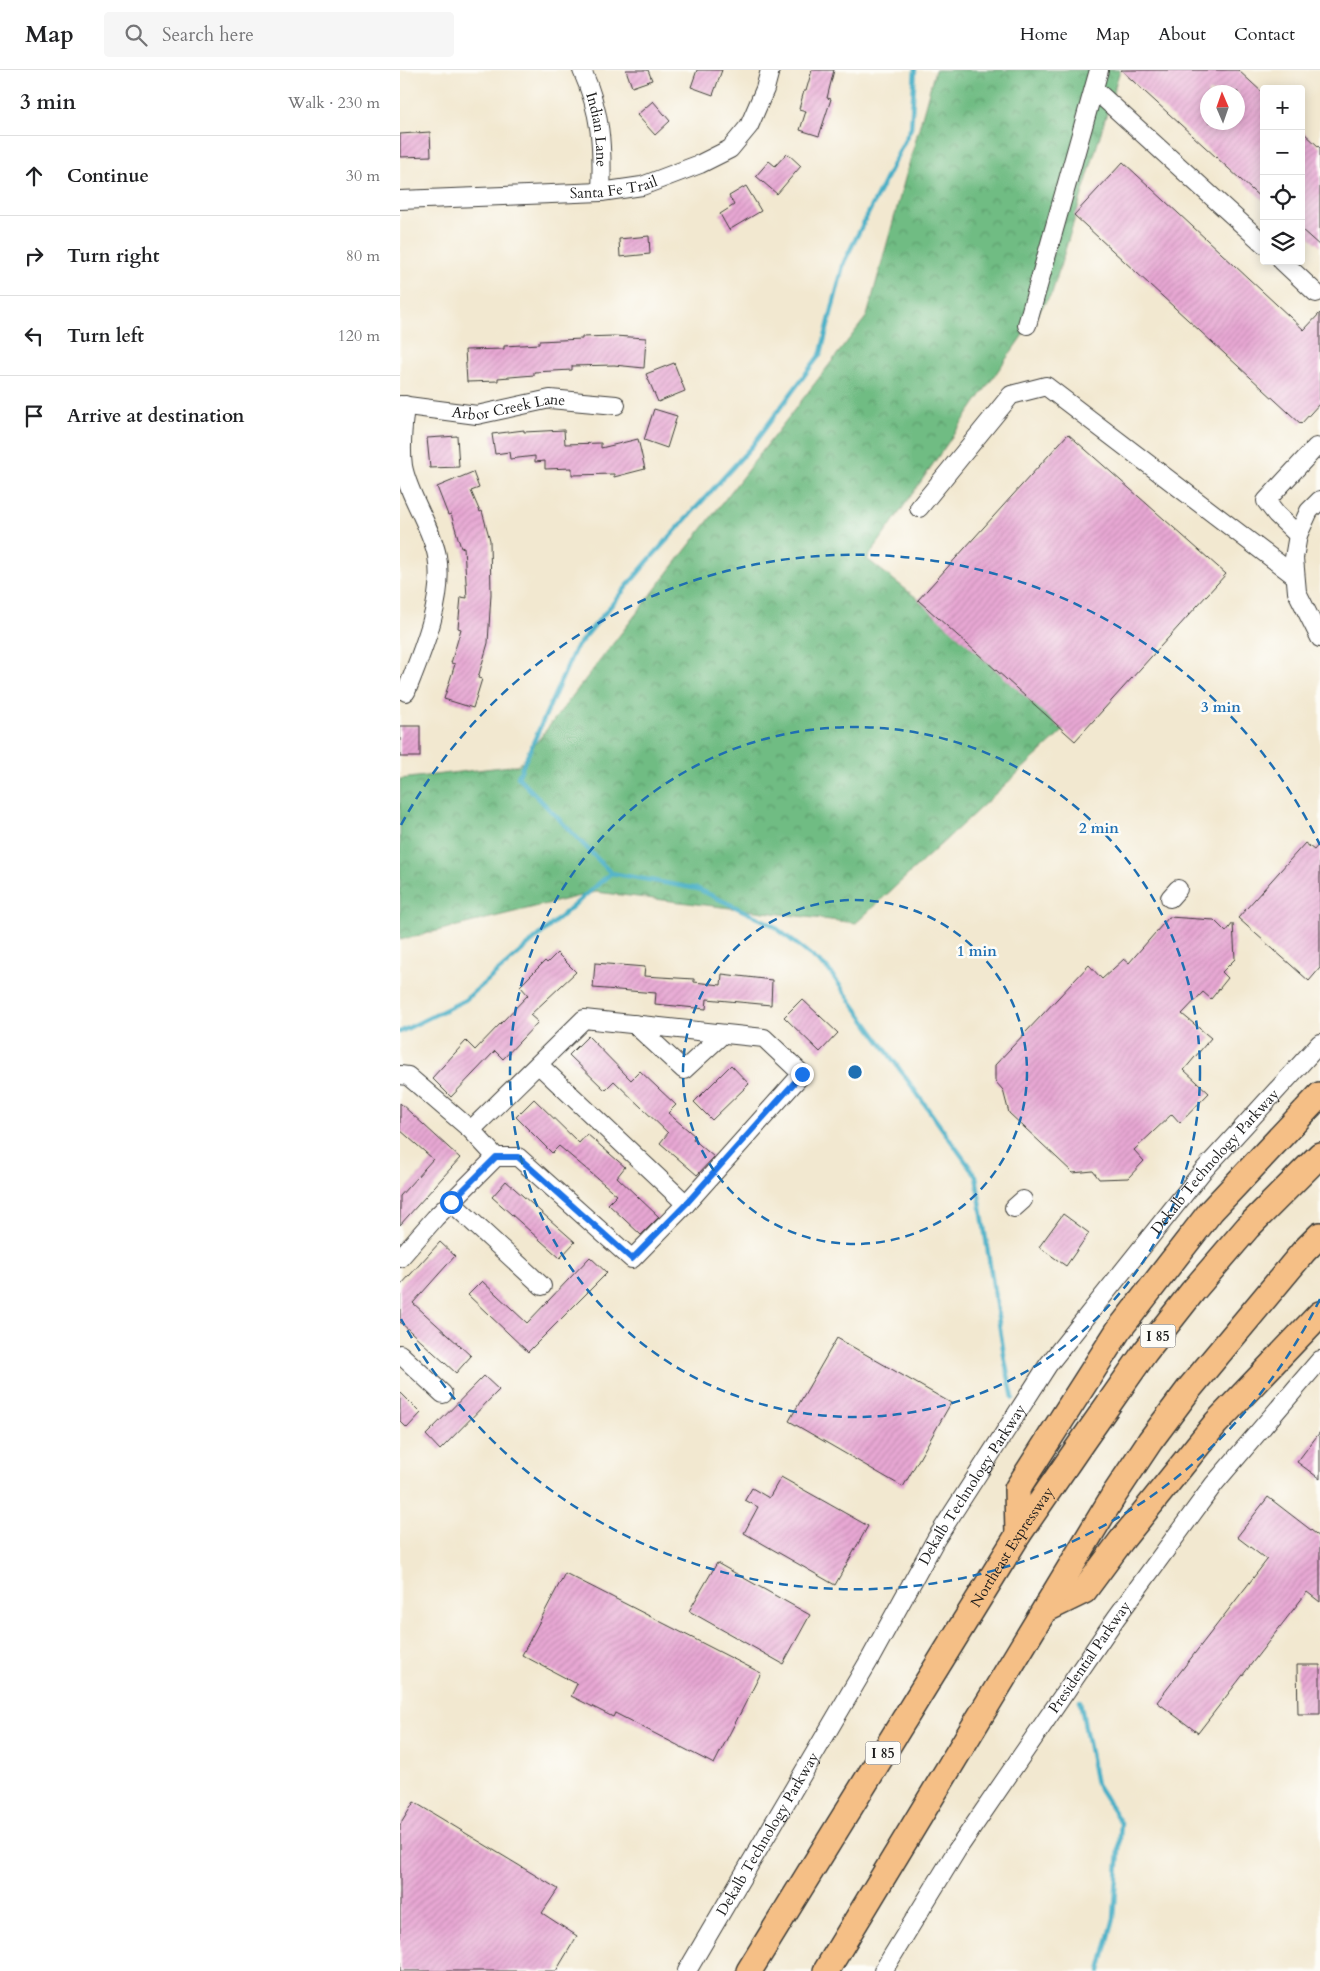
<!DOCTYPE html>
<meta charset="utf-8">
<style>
body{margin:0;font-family:Cardo,serif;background:#f6f6f6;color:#202124}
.controls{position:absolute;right:15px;top:15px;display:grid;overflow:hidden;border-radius:5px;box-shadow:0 2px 12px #0003}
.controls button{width:45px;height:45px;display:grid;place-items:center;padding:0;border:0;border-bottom:1px solid #e0e0e0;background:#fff;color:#202124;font:25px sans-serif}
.compass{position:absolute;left:800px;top:15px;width:45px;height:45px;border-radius:50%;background:#fff;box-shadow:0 2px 12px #0003;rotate:358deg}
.stop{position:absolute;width:15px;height:15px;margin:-11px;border:4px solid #1a73e8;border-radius:50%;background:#fff}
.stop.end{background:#1a73e8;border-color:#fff;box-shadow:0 1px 5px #0008}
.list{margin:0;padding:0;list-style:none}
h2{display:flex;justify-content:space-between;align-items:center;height:65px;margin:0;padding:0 20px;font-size:21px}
h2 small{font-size:16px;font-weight:400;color:#757577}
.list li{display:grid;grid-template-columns:32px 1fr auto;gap:15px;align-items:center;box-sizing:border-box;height:80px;padding:0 20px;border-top:1px solid #e0e0e0}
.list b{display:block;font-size:19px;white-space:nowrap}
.list em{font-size:16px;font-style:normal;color:#757577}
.icon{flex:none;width:28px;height:28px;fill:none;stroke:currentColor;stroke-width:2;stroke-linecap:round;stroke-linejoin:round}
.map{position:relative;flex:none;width:920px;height:1901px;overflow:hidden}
header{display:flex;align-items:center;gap:30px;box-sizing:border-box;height:70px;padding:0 25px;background:#fff;border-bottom:1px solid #e0e0e0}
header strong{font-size:24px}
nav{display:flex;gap:28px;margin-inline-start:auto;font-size:18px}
.search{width:350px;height:45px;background:#f6f6f6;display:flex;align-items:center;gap:12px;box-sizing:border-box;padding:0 18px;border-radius:5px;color:#757577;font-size:19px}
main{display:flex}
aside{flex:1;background:#fff}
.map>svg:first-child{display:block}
.forest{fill:url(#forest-crowns);stroke:#466c50}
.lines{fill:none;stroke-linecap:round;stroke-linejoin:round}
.stream{stroke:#47afc6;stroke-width:4.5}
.building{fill:url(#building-hatch);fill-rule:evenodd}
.minor-casing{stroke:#3c3b37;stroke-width:20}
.highway-casing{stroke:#3c3b37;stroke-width:28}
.minor{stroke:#fff;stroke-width:18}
.highway{stroke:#f5bf86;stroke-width:25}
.route{stroke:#1a73e8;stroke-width:6}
.ring{fill:none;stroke:#1f6fb2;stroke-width:2.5;stroke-dasharray:9 6}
.labels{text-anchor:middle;stroke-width:5;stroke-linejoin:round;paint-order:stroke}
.shield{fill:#fdfcf7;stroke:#605f5e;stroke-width:1}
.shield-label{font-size:14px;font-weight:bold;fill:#1c1c1c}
.street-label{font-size:15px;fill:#1c1c1c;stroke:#fdfcf7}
.centre{fill:#1f6fb2;stroke:#fdfcf7;stroke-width:2.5}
.ring-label{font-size:15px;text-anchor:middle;font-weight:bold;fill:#1f6fb2;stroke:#fdfcf7;stroke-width:5;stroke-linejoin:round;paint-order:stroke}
</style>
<header>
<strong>Map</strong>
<div class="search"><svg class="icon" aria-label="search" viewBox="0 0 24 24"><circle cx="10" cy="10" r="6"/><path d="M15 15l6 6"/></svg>Search here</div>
<nav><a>Home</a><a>Map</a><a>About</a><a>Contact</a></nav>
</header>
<main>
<aside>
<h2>3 min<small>Walk · 230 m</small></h2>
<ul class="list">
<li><svg class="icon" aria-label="ahead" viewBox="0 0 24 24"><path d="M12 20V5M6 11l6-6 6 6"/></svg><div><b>Continue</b></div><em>30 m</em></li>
<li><svg class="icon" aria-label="right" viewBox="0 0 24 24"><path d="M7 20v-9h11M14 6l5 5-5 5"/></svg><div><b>Turn right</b></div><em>80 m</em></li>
<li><svg class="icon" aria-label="left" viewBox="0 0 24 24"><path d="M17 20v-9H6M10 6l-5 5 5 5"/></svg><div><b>Turn left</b></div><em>120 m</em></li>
<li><svg class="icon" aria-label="arrive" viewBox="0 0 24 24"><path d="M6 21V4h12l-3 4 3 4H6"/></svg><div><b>Arrive at destination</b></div></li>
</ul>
</aside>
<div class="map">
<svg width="920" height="1901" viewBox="0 0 920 1901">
<defs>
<pattern id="forest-crowns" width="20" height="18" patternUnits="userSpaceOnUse" patternTransform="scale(1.25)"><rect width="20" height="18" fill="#70bc83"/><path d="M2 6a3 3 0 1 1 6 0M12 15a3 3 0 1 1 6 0" fill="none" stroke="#5b986a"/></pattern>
<pattern id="building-hatch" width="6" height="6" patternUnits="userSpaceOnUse" patternTransform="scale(1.25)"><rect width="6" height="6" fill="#e7a7d3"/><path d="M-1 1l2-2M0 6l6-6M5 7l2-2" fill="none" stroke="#c68fb5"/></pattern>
</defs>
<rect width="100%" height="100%" fill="#fdfcf7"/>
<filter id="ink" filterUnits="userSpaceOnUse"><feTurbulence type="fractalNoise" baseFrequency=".02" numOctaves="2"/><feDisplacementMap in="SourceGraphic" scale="10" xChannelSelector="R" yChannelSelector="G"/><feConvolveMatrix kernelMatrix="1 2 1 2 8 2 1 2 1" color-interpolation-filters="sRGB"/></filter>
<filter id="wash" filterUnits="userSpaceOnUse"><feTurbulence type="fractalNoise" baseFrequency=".0096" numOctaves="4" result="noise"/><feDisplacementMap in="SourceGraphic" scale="20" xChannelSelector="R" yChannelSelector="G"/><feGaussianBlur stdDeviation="1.12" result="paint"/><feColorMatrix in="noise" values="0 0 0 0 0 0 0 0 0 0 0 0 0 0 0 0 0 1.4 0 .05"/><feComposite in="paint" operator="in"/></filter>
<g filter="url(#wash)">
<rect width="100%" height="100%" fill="#f2e8d0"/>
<polygon class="forest" points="535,0 720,0 652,223 467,489 674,651 456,853 196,822 0,870 0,709 119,695 467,246"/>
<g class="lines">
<g class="stream">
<polyline points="515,0 511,58 444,192 421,283 352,376 248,491 175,579 118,707 211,803 298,819 371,854 428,899 576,1106 605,1291 613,1328"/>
<polyline points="0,962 65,930 211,803"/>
<polyline points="680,1631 696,1714 721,1753 714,1848 700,1901"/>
</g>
</g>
<g id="blocks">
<g class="building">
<polygon points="226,0 248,0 252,10 232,17"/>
<polygon points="297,0 322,0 313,25 291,17"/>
<polygon points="412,0 434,0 427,28 431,29 419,66 400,60 406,41 399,39 404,21 406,21"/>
<path d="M721 0H838L864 24V131ZM808 22H838V52H808Z"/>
<polygon points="253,31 270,51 255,65 237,45"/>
<polygon points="901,60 920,78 920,176 901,159"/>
<polygon points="30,62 31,86 0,87 0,64"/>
<polygon points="387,83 401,96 377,124 356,106 369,91 375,96"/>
<polygon points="723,92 904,260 920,243 920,333 901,354 674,145"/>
<polygon points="346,116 361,141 329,160 320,144 334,135 329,126"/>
<polygon points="249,166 250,184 220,187 219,169"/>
<polygon points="214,266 246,268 244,298 214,295 172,296 172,300 134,302 134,305 98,308 98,311 67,312 65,280 104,279 104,276 139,274 139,271 182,269 182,267"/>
<polygon points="274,293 285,321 258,332 246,304"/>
<polygon points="254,339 277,346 267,378 244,370"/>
<polygon points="124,360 124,362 164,360 165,374 201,373 201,378 238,369 245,399 214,407 214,404 172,405 172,398 145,399 145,391 135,392 135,386 110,389 109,382 95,384 92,364"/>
<polygon points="668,364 826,504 675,671 518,530"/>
<polygon points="57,366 59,397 30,398 27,368"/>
<polygon points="73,402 79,418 71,421 80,442 82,441 90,470 91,524 88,573 78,608 82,609 73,638 44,629 55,594 51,593 61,559 58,558 61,527 67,528 64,477 61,478 51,444 48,445 37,417"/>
<rect x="0" y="656" width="20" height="31"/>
<polygon points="905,773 914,780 920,773 920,898 909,911 838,848"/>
<polygon points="769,847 814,850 826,862 833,853 835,889 822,902 828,908 811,929 803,922 782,944 811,968 784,1000 809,1023 780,1053 772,1044 734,1080 744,1091 728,1108 699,1109 693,1101 673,1103 609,1043 603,1020 595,1011 595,995 689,895 702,909 724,889 729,893"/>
<polygon points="157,883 176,902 130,945 138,952 103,989 95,981 51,1027 32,1008 66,971 75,980 128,925 120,916 145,891 147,893"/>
<polygon points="195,893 245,897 244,906 294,909 294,912 321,915 322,904 372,910 371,935 307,929 306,939 255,934 256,923 193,918"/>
<polygon points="402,929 438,963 420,982 384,947"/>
<polygon points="188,966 231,1010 240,1001 276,1035 268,1043 295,1066 293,1069 314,1087 297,1105 260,1073 268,1063 214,1011 205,1020 169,985"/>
<polygon points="331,995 349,1014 312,1050 294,1032"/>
<polygon points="134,1029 179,1073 187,1064 225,1097 217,1107 259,1147 241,1165 208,1134 217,1125 159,1076 152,1083 116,1047"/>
<polygon points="0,1033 60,1088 0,1155 0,1126 33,1089 0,1060"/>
<polygon points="106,1111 175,1172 160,1188 92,1127"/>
<polygon points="663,1144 689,1163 666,1196 639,1177"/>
<polygon points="40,1172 55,1186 13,1233 71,1286 56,1303 0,1252 0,1216"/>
<polygon points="190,1187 207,1203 128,1282 68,1225 82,1211 127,1253"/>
<polygon points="437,1268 551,1333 503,1417 389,1351"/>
<polygon points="84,1306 99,1320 40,1380 26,1365"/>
<polygon points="0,1322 21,1343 7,1358 0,1351"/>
<polygon points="920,1362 920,1409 897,1392"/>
<polygon points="381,1407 468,1456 435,1515 344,1463 358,1437 345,1430 352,1418 369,1428"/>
<polygon points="868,1427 920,1467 920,1532 907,1522 798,1663 757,1632 867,1490 837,1467"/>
<polygon points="317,1493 410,1545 383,1594 289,1541"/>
<polygon points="165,1503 361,1603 314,1694 215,1643 213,1647 171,1626 177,1614 122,1585"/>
<polygon points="897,1595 920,1595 920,1644 898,1644"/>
<polygon points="14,1732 158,1819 142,1843 177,1866 156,1901 0,1901 0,1755"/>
</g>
</g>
</g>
<g filter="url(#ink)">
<use href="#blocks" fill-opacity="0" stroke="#3c3b37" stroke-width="1"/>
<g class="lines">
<g class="minor-casing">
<g id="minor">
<path id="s1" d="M182 0C201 43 203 75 201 122"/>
<polyline points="694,19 864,174"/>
<path id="s2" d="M0 130 201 122 242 116 300 94 330 79 349 56 365 19 370 0"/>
<polyline points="882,191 916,223"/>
<polyline points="627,255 699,0"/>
<path id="s3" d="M0 335 77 345 150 329 216 335"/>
<path d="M5 335C3 355 0 376 3 396 8 425 32 458 37 486 45 529 22 582 6 622"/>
<polyline points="920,430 909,441 898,465 894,488 897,522 920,568"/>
<polyline points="519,438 611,325 646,316 895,506"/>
<polyline points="898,465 876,444 866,431 916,377"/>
<polyline points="770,828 778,819"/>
<polyline points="234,954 284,1000 323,964"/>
<polyline points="139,995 286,1134"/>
<polyline points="0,1005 8,1006 71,1060 96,1087 118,1087 232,1189 286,1134 402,1004 364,968 184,949 71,1060"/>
<polyline points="51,1132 142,1216"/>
<polyline points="614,1138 623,1130"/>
<polyline points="0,1188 35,1148 96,1087"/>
<polyline points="0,1284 43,1324"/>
<path id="s4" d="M287 1901 470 1589 536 1469 648 1295 802 1102 920 973"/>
<path id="s5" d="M483 1901 557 1780 716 1548 814 1414 920 1290"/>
</g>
</g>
<g class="highway-casing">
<g id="highway">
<polyline points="618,1465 617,1419 718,1261 811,1141 920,1025"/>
<polyline points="645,1540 684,1521 721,1471 816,1353 920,1244"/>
<path id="s6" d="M349 1901 618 1465 682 1372 745 1282 793 1221 848 1157 920 1085"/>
<polyline points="426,1901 714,1425 750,1371 789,1319 904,1181 920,1165"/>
</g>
</g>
<use href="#minor" class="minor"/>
<use href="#highway" class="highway"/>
</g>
</g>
<g class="lines" filter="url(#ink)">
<polyline class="route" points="51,1132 96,1087 118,1087 232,1189 286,1134 402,1004"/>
</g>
<g class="ring">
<circle cx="455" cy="1002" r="172"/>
<circle cx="455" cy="1002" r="345"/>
<path d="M920 1229A517 517 0 0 1 1 1249M1 755A517 517 0 0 1 920 775"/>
</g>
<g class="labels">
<g class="shield">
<rect x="740.5" y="1254.5" width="35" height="23" rx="4"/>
<rect x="465.5" y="1671.5" width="35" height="23" rx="4"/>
</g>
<g class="shield-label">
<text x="758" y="1271">I 85</text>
<text x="483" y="1688">I 85</text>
</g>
<g class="street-label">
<text dy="5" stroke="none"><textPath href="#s1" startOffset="62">Indian Lane</textPath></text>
<text dy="5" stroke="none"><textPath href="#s2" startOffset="214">Santa Fe Trail</textPath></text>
<text dy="5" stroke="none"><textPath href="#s3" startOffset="110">Arbor Creek Lane</textPath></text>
<text dy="5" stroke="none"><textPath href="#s4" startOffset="969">Dekalb Technology Parkway</textPath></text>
<text dy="5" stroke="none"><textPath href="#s4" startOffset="564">Dekalb Technology Parkway</textPath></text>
<text dy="5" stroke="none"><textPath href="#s6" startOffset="499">Northeast Expressway</textPath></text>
<text dy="5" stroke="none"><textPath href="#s5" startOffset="376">Presidential Parkway</textPath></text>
<text dy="5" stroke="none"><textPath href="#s4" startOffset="159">Dekalb Technology Parkway</textPath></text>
</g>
</g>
<circle cx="455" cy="1002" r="8" class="centre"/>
<g class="ring-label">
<text x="821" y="642">3 min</text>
<text x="699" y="763">2 min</text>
<text x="577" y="886">1 min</text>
</g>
</svg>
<div class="controls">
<button>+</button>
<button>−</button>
<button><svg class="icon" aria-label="locate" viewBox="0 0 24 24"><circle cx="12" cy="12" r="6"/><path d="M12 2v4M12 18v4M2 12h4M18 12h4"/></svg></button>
<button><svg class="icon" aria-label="layers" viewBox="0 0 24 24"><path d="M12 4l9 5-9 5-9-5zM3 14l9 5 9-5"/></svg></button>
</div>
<svg class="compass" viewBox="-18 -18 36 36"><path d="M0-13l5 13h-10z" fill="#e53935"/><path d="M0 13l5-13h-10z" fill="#757577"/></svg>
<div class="stop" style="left:51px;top:1132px"></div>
<div class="stop end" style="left:402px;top:1004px"></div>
</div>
</main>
